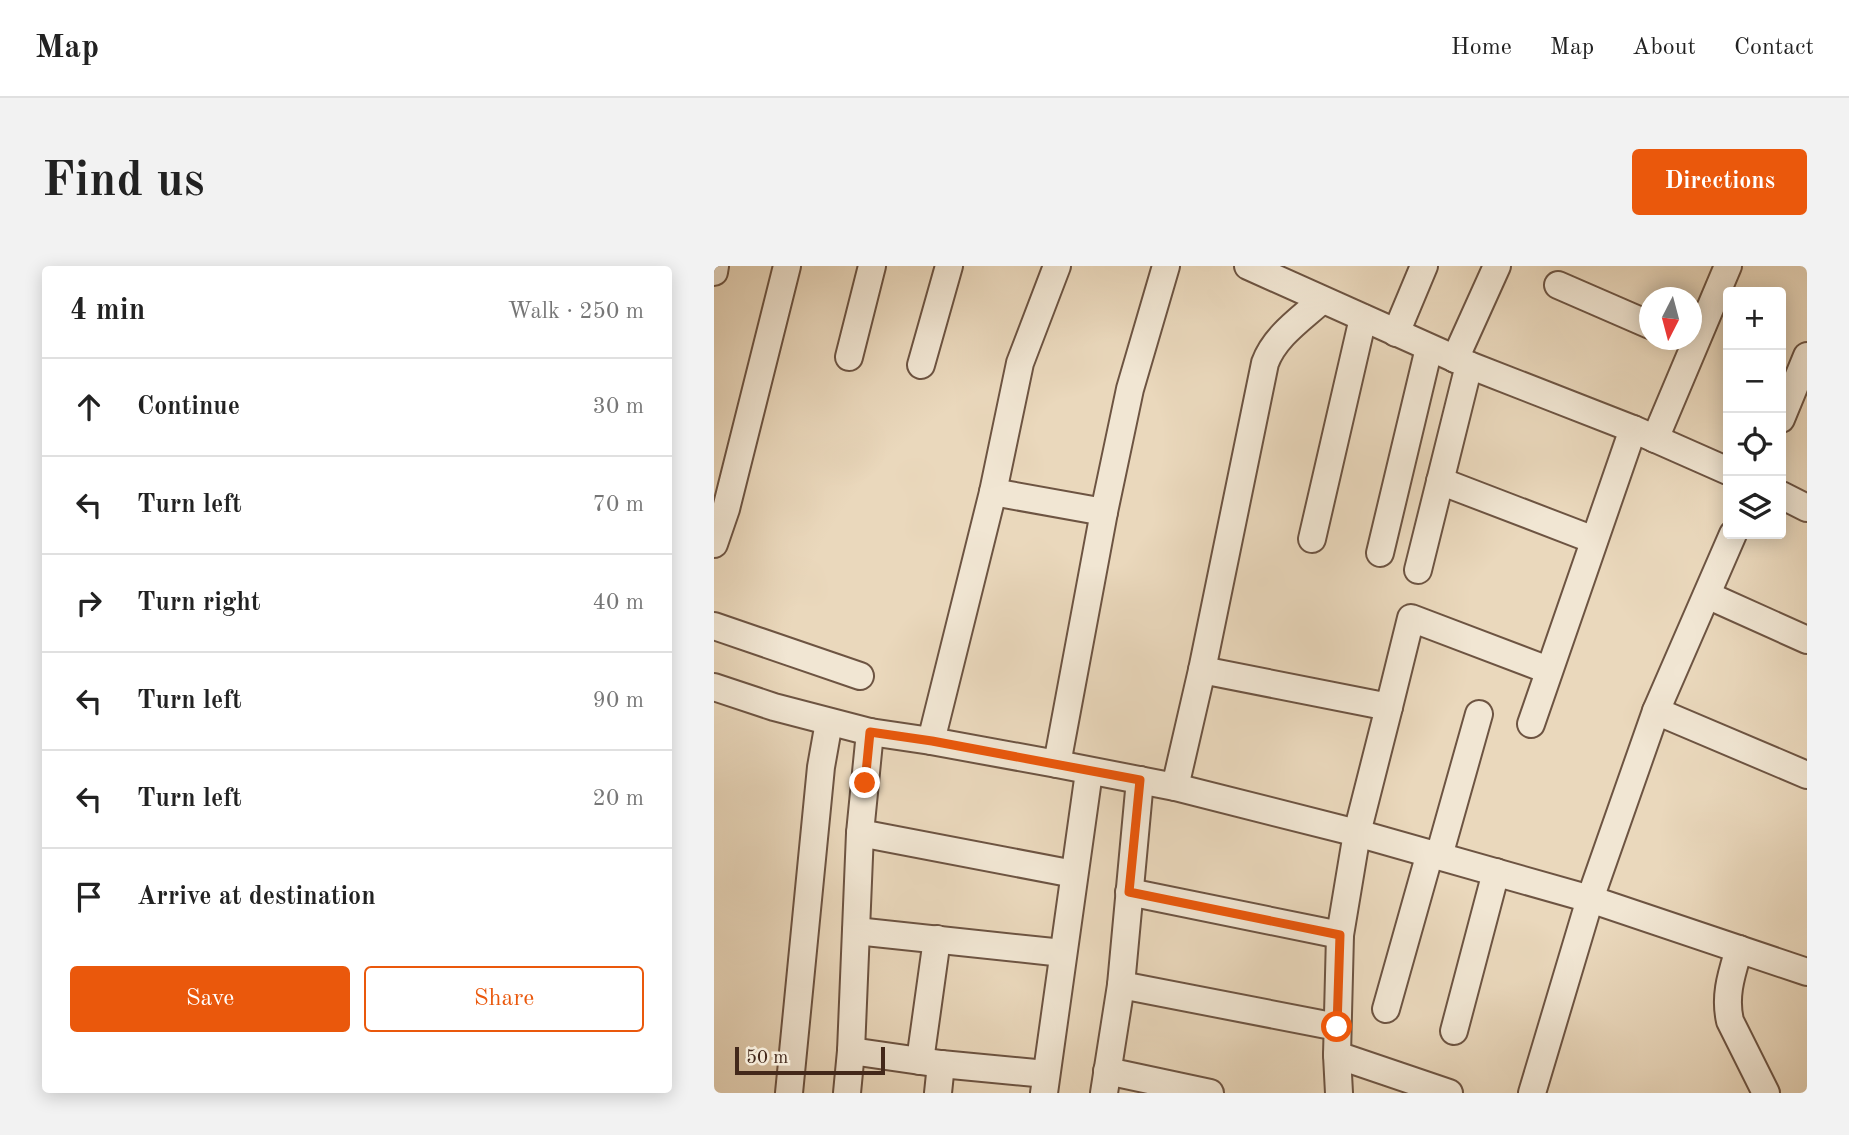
<!DOCTYPE html>
<meta charset="utf-8">
<style>
body{margin:0;font-family:"Old Standard TT",serif;background:#f2f2f2;color:#222}
.controls{position:absolute;right:21px;top:21px;display:grid;overflow:hidden;border-radius:7px;box-shadow:0 4px 18px #0003}
.controls button{width:63px;height:63px;display:grid;place-items:center;padding:0;border:0;border-bottom:2px solid #e0e0e0;background:#fff;color:#222;font:35px sans-serif}
.compass{position:absolute;left:925px;top:21px;width:63px;height:63px;border-radius:50%;background:#fff;box-shadow:0 4px 18px #0003;rotate:186deg}
.scale{position:absolute;left:21px;bottom:18px;width:150px;box-sizing:border-box;padding-left:7px;border:4px solid #43281a;border-top:0;font-size:19px;line-height:24px;white-space:nowrap;color:#43281a;-webkit-text-stroke:5px #f1e6d3;paint-order:stroke}
.stop{position:absolute;width:21px;height:21px;margin:-16px;border:5px solid #ea580c;border-radius:50%;background:#fff}
.stop.end{background:#ea580c;border-color:#fff;box-shadow:0 2px 7px #0008}
.list{margin:0;padding:0;list-style:none}
h2{display:flex;justify-content:space-between;align-items:center;height:91px;margin:0;padding:0 28px;font-size:30px}
h2 small{font-size:23px;font-weight:400;color:#767676}
.list li{display:grid;grid-template-columns:46px 1fr auto;gap:21px;align-items:center;box-sizing:border-box;height:98px;padding:0 28px;border-top:2px solid #e0e0e0}
.list b{display:block;font-size:26px;white-space:nowrap}
.list em{font-size:23px;font-style:normal;color:#767676}
.actions{display:flex;gap:14px;padding:21px 28px}
.actions a{flex:1;padding:16px 0;border:2px solid #ea580c;border-radius:7px;text-align:center;font-size:24px;color:#ea580c}
.actions .main{background:#ea580c;color:#fff}
.icon{flex:none;width:38px;height:38px;fill:none;stroke:currentColor;stroke-width:2;stroke-linecap:round;stroke-linejoin:round}
.map{position:relative;flex:none;width:1093px;height:827px;overflow:hidden;border-radius:7px}
header{display:flex;align-items:center;gap:42px;box-sizing:border-box;height:98px;padding:0 35px;background:#fff;border-bottom:2px solid #e0e0e0}
header strong{font-size:33px}
nav{display:flex;gap:38px;margin-inline-start:auto;font-size:24px}
.intro{display:flex;align-items:center;justify-content:space-between;box-sizing:border-box;height:168px;padding:0 42px}
h1{margin:0;font-size:49px}
.button{padding:18px 32px;border-radius:7px;background:#ea580c;color:#fff;font-size:24px;font-weight:700}
main{display:flex;gap:42px;padding:0 42px}
aside{flex:1;background:#fff;border-radius:7px;box-shadow:0 4px 18px #0003}
.map>svg:first-child{display:block}
.lines{fill:none;stroke-linecap:round;stroke-linejoin:round}
.minor-casing{stroke:#6d5442;stroke-width:30}
.minor{stroke:#f1e6d3;stroke-width:26}
.route{stroke:#ea580c;stroke-width:9}
</style>
<header>
<strong>Map</strong>
<nav><a>Home</a><a>Map</a><a>About</a><a>Contact</a></nav>
</header>
<div class="intro"><h1>Find us</h1><a class="button">Directions</a></div>
<main>
<aside>
<h2>4 min<small>Walk · 250 m</small></h2>
<ul class="list">
<li><svg class="icon" aria-label="ahead" viewBox="0 0 24 24"><path d="M12 20V5M6 11l6-6 6 6"/></svg><div><b>Continue</b></div><em>30 m</em></li>
<li><svg class="icon" aria-label="left" viewBox="0 0 24 24"><path d="M17 20v-9H6M10 6l-5 5 5 5"/></svg><div><b>Turn left</b></div><em>70 m</em></li>
<li><svg class="icon" aria-label="right" viewBox="0 0 24 24"><path d="M7 20v-9h11M14 6l5 5-5 5"/></svg><div><b>Turn right</b></div><em>40 m</em></li>
<li><svg class="icon" aria-label="left" viewBox="0 0 24 24"><path d="M17 20v-9H6M10 6l-5 5 5 5"/></svg><div><b>Turn left</b></div><em>90 m</em></li>
<li><svg class="icon" aria-label="left" viewBox="0 0 24 24"><path d="M17 20v-9H6M10 6l-5 5 5 5"/></svg><div><b>Turn left</b></div><em>20 m</em></li>
<li><svg class="icon" aria-label="arrive" viewBox="0 0 24 24"><path d="M6 21V4h12l-3 4 3 4H6"/></svg><div><b>Arrive at destination</b></div></li>
</ul>
<div class="actions"><a class="main">Save</a><a>Share</a></div>
</aside>
<div class="map">
<svg width="1093" height="827" viewBox="0 0 1093 827">
<rect width="100%" height="100%" fill="#ead8bc"/>
<filter id="stains"><feTurbulence type="fractalNoise" baseFrequency=".00286" numOctaves="4"/><feColorMatrix values="0 0 0 0 .2 0 0 0 0 .09 0 0 0 0 .02 0 0 0 .5 -.17"/></filter>
<radialGradient id="worn" r=".72"><stop offset=".6" stop-color="#630" stop-opacity="0"/><stop offset="1" stop-color="#630" stop-opacity=".3"/></radialGradient>
<g class="lines">
<g class="minor-casing">
<g id="minor">
<polyline points="343,0 306,97 279,226 217,475 343,498 390,246 416,123 452,0"/>
<polyline points="534,0 755,99 919,163 1014,205"/>
<polyline points="0,6 1,0"/>
<polyline points="844,19 936,59"/>
<polyline points="682,67 710,0"/>
<polyline points="135,91 158,0"/>
<polyline points="741,93 783,0"/>
<polyline points="207,99 235,0"/>
<polyline points="1067,153 1093,90"/>
<polyline points="941,173 1014,0"/>
<polyline points="726,215 880,274"/>
<polyline points="279,226 390,246"/>
<polyline points="1067,229 1093,242"/>
<polyline points="598,273 649,52"/>
<polyline points="0,278 12,243 73,0"/>
<polyline points="666,287 715,82"/>
<polyline points="704,304 755,99"/>
<polyline points="993,329 1093,374"/>
<polyline points="0,360 146,410"/>
<path d="M488 404 551 97C561 70 587 53 608 34"/>
<polyline points="0,421 60,441 156,466 217,475"/>
<polyline points="942,445 1093,509"/>
<polyline points="817,458 919,163"/>
<polyline points="343,498 461,521 488,404 675,441 697,352 834,404"/>
<polyline points="461,521 643,567 876,633 1093,706"/>
<polyline points="146,567 360,608"/>
<polyline points="725,590 765,448"/>
<polyline points="415,626 626,669"/>
<polyline points="142,665 349,687"/>
<path d="M1025 683C1018 707 1010 729 1016 755L1052 827"/>
<polyline points="407,719 623,761"/>
<polyline points="672,743 716,587"/>
<polyline points="740,765 782,606"/>
<polyline points="137,785 227,798 332,808"/>
<polyline points="623,789 735,827"/>
<polyline points="206,795 223,673"/>
<polyline points="393,805 496,827"/>
<polyline points="75,827 107,501 115,456"/>
<polyline points="133,827 137,785 146,567 156,466"/>
<polyline points="224,827 227,798"/>
<polyline points="330,827 375,506"/>
<polyline points="390,827 407,719 426,514"/>
<polyline points="625,827 623,789 626,669 643,567 675,441"/>
<polyline points="818,827 876,633 942,445 1019,268"/>
</g>
</g>
<use href="#minor" class="minor"/>
</g>
<g class="lines">
<polyline class="route" points="151,517 156,466 218,475 426,514 415,626 626,669 623,761"/>
</g>
<rect width="100%" height="100%" filter="url(#stains)"/>
<rect width="100%" height="100%" fill="url(#worn)"/>
</svg>
<div class="controls">
<button>+</button>
<button>−</button>
<button><svg class="icon" aria-label="locate" viewBox="0 0 24 24"><circle cx="12" cy="12" r="6"/><path d="M12 2v4M12 18v4M2 12h4M18 12h4"/></svg></button>
<button><svg class="icon" aria-label="layers" viewBox="0 0 24 24"><path d="M12 4l9 5-9 5-9-5zM3 14l9 5 9-5"/></svg></button>
</div>
<svg class="compass" viewBox="-18 -18 36 36"><path d="M0-13l5 13h-10z" fill="#e53935"/><path d="M0 13l5-13h-10z" fill="#767676"/></svg>
<div class="scale">50 m</div>
<div class="stop" style="left:623px;top:761px"></div>
<div class="stop end" style="left:151px;top:517px"></div>
</div>
</main>
